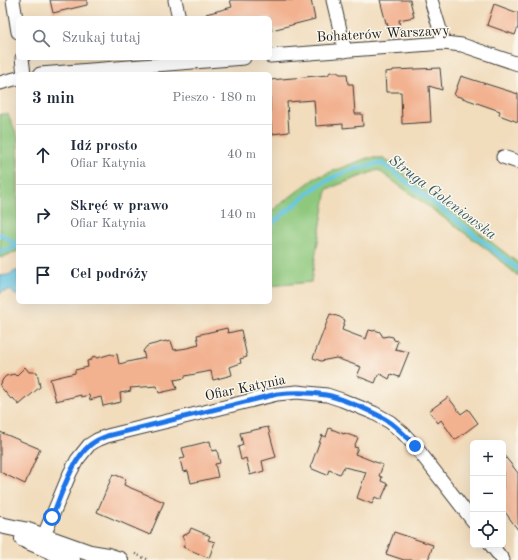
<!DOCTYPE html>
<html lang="pl">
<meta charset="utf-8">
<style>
body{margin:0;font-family:"Old Standard TT",serif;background:#f2f2f3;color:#1f2937}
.controls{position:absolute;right:12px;bottom:12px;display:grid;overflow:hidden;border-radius:6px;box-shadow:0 4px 16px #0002}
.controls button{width:36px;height:36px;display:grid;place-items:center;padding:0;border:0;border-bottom:1px solid #e0e1e3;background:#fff;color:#1f2937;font:20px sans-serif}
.stop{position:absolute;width:12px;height:12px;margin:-9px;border:3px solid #1a73e8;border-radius:50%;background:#fff}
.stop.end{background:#1a73e8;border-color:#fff;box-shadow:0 1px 4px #0008}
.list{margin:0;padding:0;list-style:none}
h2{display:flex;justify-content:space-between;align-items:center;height:52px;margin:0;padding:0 16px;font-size:17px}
h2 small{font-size:13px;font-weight:400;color:#747a83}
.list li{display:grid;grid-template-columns:26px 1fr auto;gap:12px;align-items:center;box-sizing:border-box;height:60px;padding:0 16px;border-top:1px solid #e0e1e3}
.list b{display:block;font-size:15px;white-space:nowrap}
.list p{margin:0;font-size:13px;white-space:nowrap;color:#747a83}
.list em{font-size:13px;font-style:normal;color:#747a83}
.icon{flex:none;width:22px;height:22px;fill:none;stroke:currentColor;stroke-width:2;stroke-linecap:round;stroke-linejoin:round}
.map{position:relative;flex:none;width:518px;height:560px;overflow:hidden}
.search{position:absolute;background:#fff;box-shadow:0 4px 16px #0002;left:16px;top:16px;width:256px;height:44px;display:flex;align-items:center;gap:10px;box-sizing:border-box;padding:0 14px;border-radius:6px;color:#747a83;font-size:15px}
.panel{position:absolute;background:#fff;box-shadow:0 4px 16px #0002;left:16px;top:72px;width:256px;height:232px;border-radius:6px}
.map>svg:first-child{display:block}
.green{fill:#8dc87d;stroke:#54724c}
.water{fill:#66c6e4;stroke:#417180}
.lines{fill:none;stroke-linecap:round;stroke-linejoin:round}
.stream{stroke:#66c6e4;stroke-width:4.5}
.building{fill:#f2b18f}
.minor-casing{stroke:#3c3934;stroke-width:15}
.tertiary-casing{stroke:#3c3934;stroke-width:18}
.path{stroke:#3c3934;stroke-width:2.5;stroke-dasharray:1 3;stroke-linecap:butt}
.minor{stroke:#fff;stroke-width:13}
.tertiary{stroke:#fff;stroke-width:16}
.route{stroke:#1a73e8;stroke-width:5}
.labels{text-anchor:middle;stroke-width:3;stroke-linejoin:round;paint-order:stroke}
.street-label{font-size:14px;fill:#1c1c1c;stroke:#fbf7ec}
.water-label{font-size:15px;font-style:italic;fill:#365862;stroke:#fbf7ec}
</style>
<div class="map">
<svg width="518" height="560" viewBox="0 0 518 560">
<rect width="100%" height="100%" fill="#fbf7ec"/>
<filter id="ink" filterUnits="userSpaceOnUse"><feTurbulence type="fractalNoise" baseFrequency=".025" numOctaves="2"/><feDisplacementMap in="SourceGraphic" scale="8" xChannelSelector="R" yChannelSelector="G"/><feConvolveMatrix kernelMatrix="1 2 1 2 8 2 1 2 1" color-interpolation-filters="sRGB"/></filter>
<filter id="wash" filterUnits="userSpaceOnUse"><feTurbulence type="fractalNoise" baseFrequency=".012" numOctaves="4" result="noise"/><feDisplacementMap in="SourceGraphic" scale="16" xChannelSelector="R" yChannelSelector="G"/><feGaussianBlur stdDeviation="0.9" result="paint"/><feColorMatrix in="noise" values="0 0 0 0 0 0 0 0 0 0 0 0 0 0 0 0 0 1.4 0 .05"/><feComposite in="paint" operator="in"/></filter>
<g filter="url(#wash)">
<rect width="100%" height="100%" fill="#f1dcbc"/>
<g class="green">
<polygon points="0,114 8,114 18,137 18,251 0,258"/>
<polygon points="367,158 384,158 518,263 518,276 488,250 378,170 327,189 311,282 270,286 270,212 315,178"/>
</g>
<polygon class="water" points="18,270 18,295 15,295 10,290 1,292 0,294 0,276 8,275"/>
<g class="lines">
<g class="stream">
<polyline points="270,225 317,186 336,176 354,169 381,163 398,175 518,269"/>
<polyline points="0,234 18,245"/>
<polyline points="0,252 18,246"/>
</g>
</g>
<g id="blocks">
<g class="building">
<polygon points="50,0 87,0 87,5 53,13"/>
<polygon points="230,0 311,0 315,19 272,30 270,24 270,18 207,18 206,14 232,7"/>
<polygon points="380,0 410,0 414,17 399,20 400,29 389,30 387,23 386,23"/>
<polygon points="494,4 518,13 518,27 515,35 487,25"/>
<polygon points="440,68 442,90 429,86 431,122 402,124 401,92 386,92 385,72 393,71 393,70"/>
<polygon points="330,72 337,72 340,74 347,74 348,84 353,84 355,114 362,114 363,126 343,128 343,124 316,126 314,100 287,102 289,132 272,134 270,115 270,80 328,75"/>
<polygon points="461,76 518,94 518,122 499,115 500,111 454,95"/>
<polygon points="330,314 340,317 341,318 345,320 342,330 366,339 369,330 374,331 375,330 380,332 383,337 388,336 393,337 394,340 398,341 395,349 409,352 399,377 391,374 389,379 379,373 375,383 357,376 361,367 336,358 321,361 313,358"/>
<polygon points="227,328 228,333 241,330 247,357 240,359 241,363 230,367 232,375 213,380 211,371 185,376 185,378 174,380 177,389 159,393 157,386 130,388 131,391 120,393 121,402 103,406 101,397 90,400 89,395 81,397 81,395 56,401 50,379 75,373 75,370 88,367 87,361 91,360 94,356 97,358 111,354 113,355 117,354 119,364 145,358 143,351 147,346 166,341 167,342 171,341 174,350 187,348 199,345 197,335"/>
<polygon points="25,367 29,372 37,372 40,387 19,405 13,398 11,399 0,386 3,379 6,376 14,374 16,376"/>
<polygon points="448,397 461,414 468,409 478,423 455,440 441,420 438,423 429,411"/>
<polygon points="268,427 276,457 262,461 264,471 250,475 246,458 241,460 238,447 243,445 240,433"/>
<polygon points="329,428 344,434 344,433 358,438 354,447 358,448 355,454 383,465 379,476 382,477 381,481 388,484 381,500 375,497 372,504 357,498 366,472 344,467 340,474 329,470 327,475 310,468 322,435 326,437"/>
<polygon points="0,432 40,449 25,484 0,472"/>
<polygon points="210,441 212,451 217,450 220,463 215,464 218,477 191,483 188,471 183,472 180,459 185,458 182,448"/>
<polygon points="503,454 518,473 518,530 503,509"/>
<polygon points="113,474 126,479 124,485 164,502 150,535 97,512"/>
<polygon points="191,528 210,536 208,540 215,542 209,558 183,547 185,542 182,536 189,533"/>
<polygon points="394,532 433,545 428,560 404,560 386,554"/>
</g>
</g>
</g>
<g filter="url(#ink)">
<use href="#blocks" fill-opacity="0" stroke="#3c3934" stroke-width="1"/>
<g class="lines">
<g class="minor-casing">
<g id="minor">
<polyline points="13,0 18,32"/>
<polyline points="175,0 179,18"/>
<polyline points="333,0 345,51"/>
<polyline points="431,0 444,43"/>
<polyline points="270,56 444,43 462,45 518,64"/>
<polyline points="22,58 24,74"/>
<polyline points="40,74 244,58"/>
<polyline points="0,83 18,78"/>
<polyline points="503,157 518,162"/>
<polyline points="40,545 70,473 77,460 89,445 97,440 107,436 277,394 297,392 327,395 342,400 374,413 390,422 404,434 415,446 473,521"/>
<polyline points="491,545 503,560"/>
</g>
</g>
<g class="tertiary-casing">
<g id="tertiary">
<polyline points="0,525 28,531 90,553 108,556 120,560"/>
<polyline points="23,539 72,560"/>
</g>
</g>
<polyline class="path" points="135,554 149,560"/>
<use href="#minor" class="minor"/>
<use href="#tertiary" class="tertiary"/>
</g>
</g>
<g class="lines" filter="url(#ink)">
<path class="route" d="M52 517C61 495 72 460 90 445 95 441 101 438 107 436L277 394C294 392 310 392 326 395 338 397 350 403 361 407 371 412 382 416 391 423 400 430 408 438 415 446"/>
</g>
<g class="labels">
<g class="street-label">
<text transform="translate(383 33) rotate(-3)" y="5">Bohaterów Warszawy</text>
<text transform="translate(245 387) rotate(-12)" y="5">Ofiar Katynia</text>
</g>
<g class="water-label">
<text transform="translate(443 197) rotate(37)" y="5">Struga Goleniowska</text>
</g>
</g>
</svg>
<div class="controls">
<button>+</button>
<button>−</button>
<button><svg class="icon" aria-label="locate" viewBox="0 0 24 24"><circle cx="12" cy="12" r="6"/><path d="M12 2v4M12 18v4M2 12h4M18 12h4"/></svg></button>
</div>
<div class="stop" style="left:52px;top:517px"></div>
<div class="stop end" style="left:415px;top:446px"></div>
<div class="search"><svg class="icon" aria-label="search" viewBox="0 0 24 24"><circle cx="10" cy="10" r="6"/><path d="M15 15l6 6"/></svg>Szukaj tutaj</div>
<section class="panel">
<h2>3 min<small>Pieszo · 180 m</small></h2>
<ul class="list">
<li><svg class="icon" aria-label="ahead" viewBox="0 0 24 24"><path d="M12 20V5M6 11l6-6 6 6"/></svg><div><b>Idź prosto</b><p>Ofiar Katynia</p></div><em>40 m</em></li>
<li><svg class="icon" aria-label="right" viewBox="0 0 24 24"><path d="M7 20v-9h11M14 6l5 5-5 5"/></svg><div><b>Skręć w prawo</b><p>Ofiar Katynia</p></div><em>140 m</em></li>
<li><svg class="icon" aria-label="arrive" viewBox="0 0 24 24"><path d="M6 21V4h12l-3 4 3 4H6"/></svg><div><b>Cel podróży</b></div></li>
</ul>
</section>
</div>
